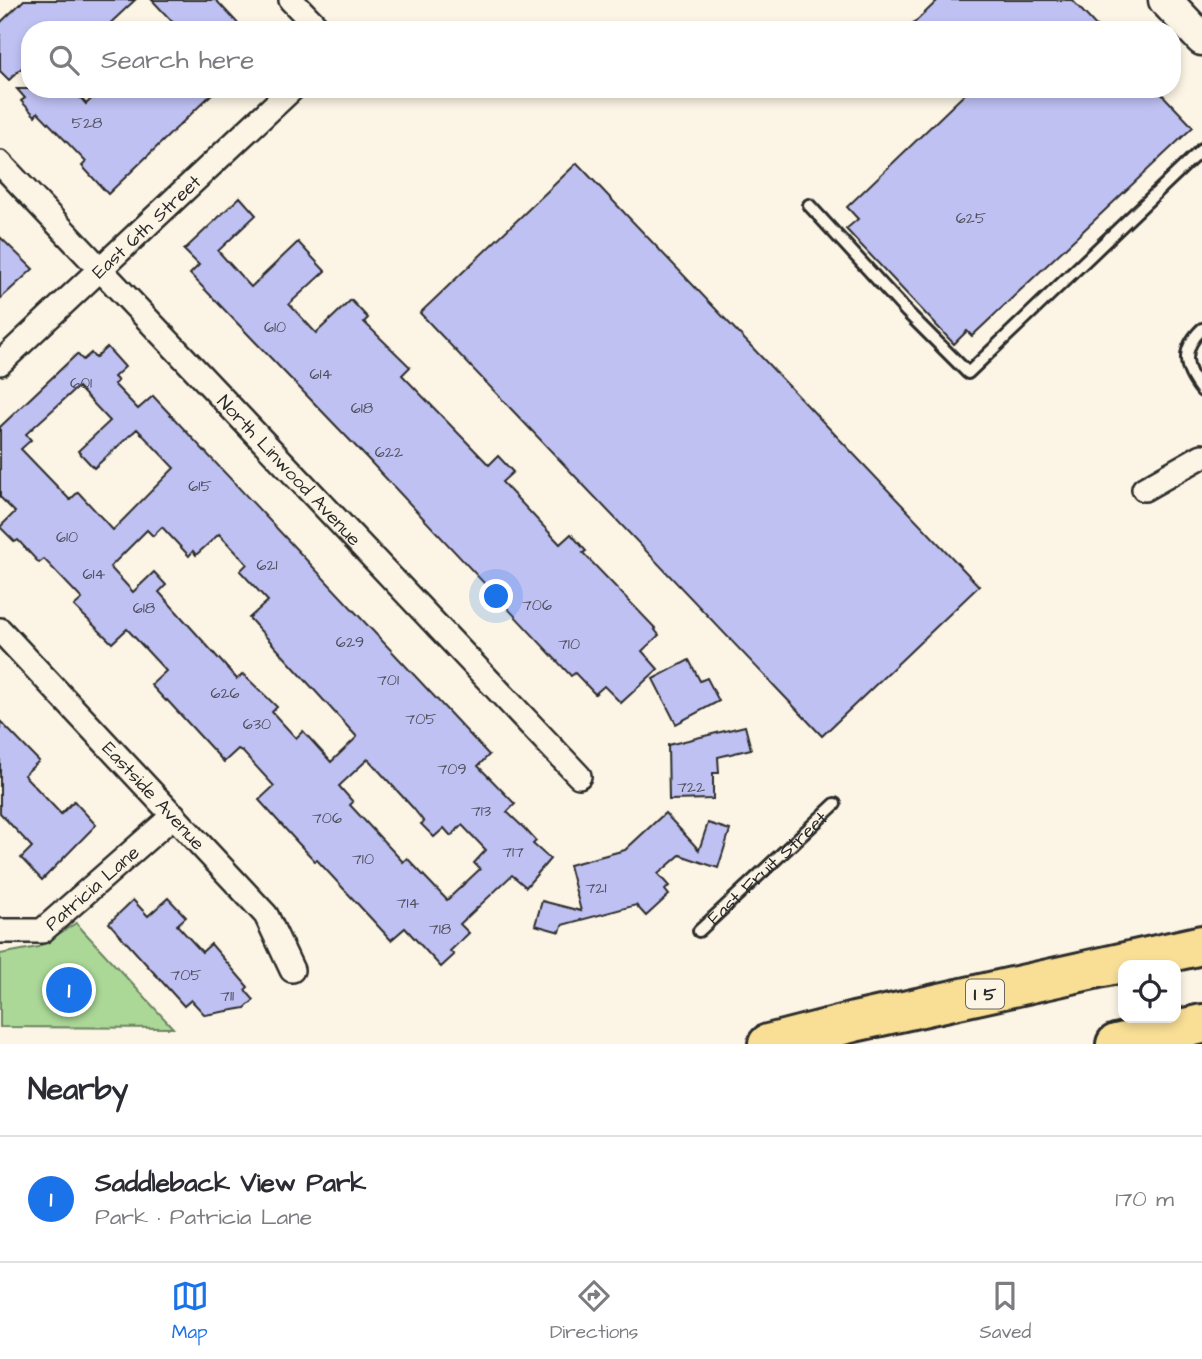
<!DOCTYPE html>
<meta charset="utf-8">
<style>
body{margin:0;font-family:"Architects Daughter",sans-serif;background:#f7f7f7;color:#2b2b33}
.controls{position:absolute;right:21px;bottom:21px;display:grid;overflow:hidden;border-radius:14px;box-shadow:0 4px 10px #0003}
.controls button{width:63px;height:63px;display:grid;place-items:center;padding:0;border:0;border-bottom:2px solid #e1e1e2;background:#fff;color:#2b2b33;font:35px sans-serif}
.you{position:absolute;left:497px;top:597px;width:24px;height:24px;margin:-18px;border:5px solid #fff;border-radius:50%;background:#1a73e8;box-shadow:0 0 0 10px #1a73e833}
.badge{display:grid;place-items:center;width:46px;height:46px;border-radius:50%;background:#1a73e8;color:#fff;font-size:23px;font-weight:700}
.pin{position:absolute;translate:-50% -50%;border:4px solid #fff;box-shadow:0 2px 7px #0006}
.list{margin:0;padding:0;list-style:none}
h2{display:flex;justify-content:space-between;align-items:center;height:91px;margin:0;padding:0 28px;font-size:30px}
h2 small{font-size:23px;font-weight:400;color:#7c7c81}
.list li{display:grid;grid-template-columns:46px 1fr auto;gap:21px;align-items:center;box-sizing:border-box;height:126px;padding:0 28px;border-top:2px solid #e1e1e2}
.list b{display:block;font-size:26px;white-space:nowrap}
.list p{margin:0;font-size:23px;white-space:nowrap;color:#7c7c81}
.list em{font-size:23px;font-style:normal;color:#7c7c81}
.icon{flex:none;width:38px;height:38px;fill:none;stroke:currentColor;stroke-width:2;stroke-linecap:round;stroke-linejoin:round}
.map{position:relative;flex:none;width:1202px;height:1044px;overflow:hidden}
.search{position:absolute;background:#fff;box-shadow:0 4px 10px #0003;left:21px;right:21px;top:21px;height:77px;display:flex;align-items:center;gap:18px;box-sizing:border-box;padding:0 24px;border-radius:28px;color:#7c7c81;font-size:26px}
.sheet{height:217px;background:#fff}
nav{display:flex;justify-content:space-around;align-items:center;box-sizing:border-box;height:98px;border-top:2px solid #e1e1e2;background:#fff;font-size:19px;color:#7c7c81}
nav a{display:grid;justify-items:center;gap:4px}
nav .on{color:#1a73e8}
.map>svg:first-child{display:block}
.green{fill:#abd897;stroke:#6b8261;stroke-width:2}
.building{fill:#bfc1f3;stroke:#2b2b2b;stroke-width:2;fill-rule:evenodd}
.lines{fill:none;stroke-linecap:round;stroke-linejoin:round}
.lane-casing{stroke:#2b2b2b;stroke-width:16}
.street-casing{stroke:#2b2b2b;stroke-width:28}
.secondary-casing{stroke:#2b2b2b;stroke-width:37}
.highway-casing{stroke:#2b2b2b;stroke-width:44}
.lane{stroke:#fcf5e5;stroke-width:10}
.street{stroke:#fcf5e5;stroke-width:23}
.secondary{stroke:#fcf5e5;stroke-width:32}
.highway{stroke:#f9df96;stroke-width:38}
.labels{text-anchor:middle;stroke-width:6;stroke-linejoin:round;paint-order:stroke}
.number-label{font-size:16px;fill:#50505d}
.shield{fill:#fcf5e5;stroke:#6a6863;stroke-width:2}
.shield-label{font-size:18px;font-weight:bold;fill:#2b2b2b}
.street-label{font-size:19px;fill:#2b2b2b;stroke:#fcf5e5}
</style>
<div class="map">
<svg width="1202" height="1044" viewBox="0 0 1202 1044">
<rect width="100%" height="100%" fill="#fcf5e5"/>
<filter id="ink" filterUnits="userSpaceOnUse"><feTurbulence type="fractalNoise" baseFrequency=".0143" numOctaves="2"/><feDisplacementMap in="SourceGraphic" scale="14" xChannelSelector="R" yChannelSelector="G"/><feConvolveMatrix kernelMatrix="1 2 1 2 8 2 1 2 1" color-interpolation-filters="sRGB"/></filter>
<g filter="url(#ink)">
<polygon class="green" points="76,923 173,1028 0,1027 0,954 38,947"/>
<g class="building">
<polygon points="24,0 135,0 103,30 30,30 30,60 9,80 0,71 0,23"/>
<polygon points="152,0 216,0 244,30 180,30"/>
<polygon points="938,0 1072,0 1100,30 907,30"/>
<polygon points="17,89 73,89 86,104 102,89 217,89 108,194 82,166 86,162 38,112 35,116 21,101 25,98"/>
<polygon points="970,89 1157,89 1193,127 972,336 967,331 954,344 846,229 858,219 847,207"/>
<polygon points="577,163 979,586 822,736 420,313"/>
<polygon points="240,197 256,215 218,251 251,287 298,242 325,271 289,304 316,333 351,300 368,318 364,322 410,367 402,375 489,465 498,456 513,472 502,482 560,544 571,534 586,551 583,553 656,629 655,630 659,635 642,651 658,669 621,703 604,686 595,694 575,673 571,676 366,457 190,274 199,265 184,250"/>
<polygon points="0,237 33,269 0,299"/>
<path d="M107 347 125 367 114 377 118 381 114 384 138 409 153 396 489 755 478 766 515 804 507 812 526 830 536 841 533 844 550 859 526 887 512 875 460 924 469 933 450 951 454 955 441 967 405 928 391 940 317 860 315 861 299 844 259 800 274 786 242 751 238 749 224 762 167 700 166 701 151 685 166 671 127 629 112 643 74 606 82 599 44 559 39 563 18 540 15 542 0 527 15 512 0 497V427L77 354 83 360 91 353 95 358ZM78 387 110 421 78 451 94 468 137 429 174 468 113 530 78 492 70 500 21 449 31 440 26 434ZM162 527 189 556 193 551 196 555 219 534 247 564 240 571 268 601 249 618 357 737 331 762 303 731 296 738 272 712 277 707 243 674 237 679 159 592 166 585 154 572 133 592 110 567 147 530 153 536ZM368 759 413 808 424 822 421 824 434 837 444 828 451 836 462 825 486 850 474 863 480 869 447 900 407 858 403 862 350 805 353 802 339 786Z"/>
<polygon points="689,660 700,681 707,678 719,701 676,724 653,679"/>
<polygon points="0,721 39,761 24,775 61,814 74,801 96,825 42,880 21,858 32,847 0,813"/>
<polygon points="745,726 751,749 718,757 719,773 713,773 713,799 669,800 668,745"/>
<polygon points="665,813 699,850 708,823 730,830 718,868 680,855 658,874 669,886 665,890 669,895 646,916 636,905 562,925 560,932 535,925 542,901 581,911 569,865 625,850"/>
<polygon points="168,898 186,917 177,925 202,952 211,944 248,987 245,990 254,1000 245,1008 205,1015 191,1000 184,1006 109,923 133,900 148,916"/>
</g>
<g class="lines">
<g class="lane-casing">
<g id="lane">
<polyline points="809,205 907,312 968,373 1202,149"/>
<path d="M1202 329C1180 350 1184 369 1202 391"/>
<path id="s1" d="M699 931 835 804"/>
</g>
</g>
<g class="street-casing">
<g id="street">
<polyline points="291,0 320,30"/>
<path id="s2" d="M0 163 579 776"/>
<path id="s3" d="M0 363 292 89"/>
<polyline points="1144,489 1202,456"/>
<path id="s4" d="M0 630 266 915 292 970"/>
<path id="s5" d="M0 931H42L174 815"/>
</g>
</g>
<g class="secondary-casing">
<polyline id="secondary" points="1165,0 1202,39"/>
</g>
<g class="highway-casing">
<g id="highway">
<polyline points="768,1044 854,1022 1202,945"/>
<polyline points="1116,1044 1202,1024"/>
</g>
</g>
<use href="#lane" class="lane"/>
<use href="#street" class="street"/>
<use href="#secondary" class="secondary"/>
<use href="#highway" class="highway"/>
</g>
</g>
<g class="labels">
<g class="number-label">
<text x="87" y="128">528</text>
<text x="971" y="223">625</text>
<text x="275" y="332">610</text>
<text x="321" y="379">614</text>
<text x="81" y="388">601</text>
<text x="362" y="413">618</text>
<text x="389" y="457">622</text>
<text x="200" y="491">615</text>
<text x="67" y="542">610</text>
<text x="267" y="570">621</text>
<text x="94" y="579">614</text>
<text x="537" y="610">706</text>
<text x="144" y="613">618</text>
<text x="350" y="647">629</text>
<text x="569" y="649">710</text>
<text x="388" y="685">701</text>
<text x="225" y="698">626</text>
<text x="421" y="724">705</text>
<text x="257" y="729">630</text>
<text x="452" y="774">709</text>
<text x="691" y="792">722</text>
<text x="481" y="816">713</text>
<text x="327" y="823">706</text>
<text x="513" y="857">717</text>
<text x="363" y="864">710</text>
<text x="596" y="893">721</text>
<text x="408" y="908">714</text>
<text x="440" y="934">718</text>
<text x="186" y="980">705</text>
<text x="227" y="1001">711</text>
</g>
<rect class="shield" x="966" y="979.5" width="38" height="29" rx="5"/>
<g class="shield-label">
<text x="985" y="1000">I 5</text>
</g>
<g class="street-label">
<text dy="7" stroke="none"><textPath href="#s3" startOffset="200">East 6th Street</textPath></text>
<text dy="7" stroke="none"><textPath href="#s2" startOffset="422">North Linwood Avenue</textPath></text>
<text dy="7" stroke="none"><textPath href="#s4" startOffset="226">Eastside Avenue</textPath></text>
<text dy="7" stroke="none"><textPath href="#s1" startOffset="93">East Fruit Street</textPath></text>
<text dy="7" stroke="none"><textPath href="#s5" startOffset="108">Patricia Lane</textPath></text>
</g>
</g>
</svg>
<div class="controls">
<button><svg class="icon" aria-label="locate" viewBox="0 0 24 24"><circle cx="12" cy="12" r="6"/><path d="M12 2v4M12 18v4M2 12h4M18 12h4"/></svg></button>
</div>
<div class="you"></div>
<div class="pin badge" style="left:69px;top:990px">1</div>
<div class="search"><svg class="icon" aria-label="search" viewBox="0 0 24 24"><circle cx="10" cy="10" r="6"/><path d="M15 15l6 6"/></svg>Search here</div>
</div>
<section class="sheet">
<h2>Nearby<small></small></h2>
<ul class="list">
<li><span class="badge">1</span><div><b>Saddleback View Park</b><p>Park · Patricia Lane</p></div><em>170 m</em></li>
</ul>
</section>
<nav>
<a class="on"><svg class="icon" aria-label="map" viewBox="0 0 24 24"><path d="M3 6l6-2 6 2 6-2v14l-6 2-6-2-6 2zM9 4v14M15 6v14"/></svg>Map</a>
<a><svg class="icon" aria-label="directions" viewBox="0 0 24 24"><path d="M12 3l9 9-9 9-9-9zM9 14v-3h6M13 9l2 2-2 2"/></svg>Directions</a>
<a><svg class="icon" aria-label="saved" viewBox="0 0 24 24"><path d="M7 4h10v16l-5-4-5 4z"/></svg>Saved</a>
</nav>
